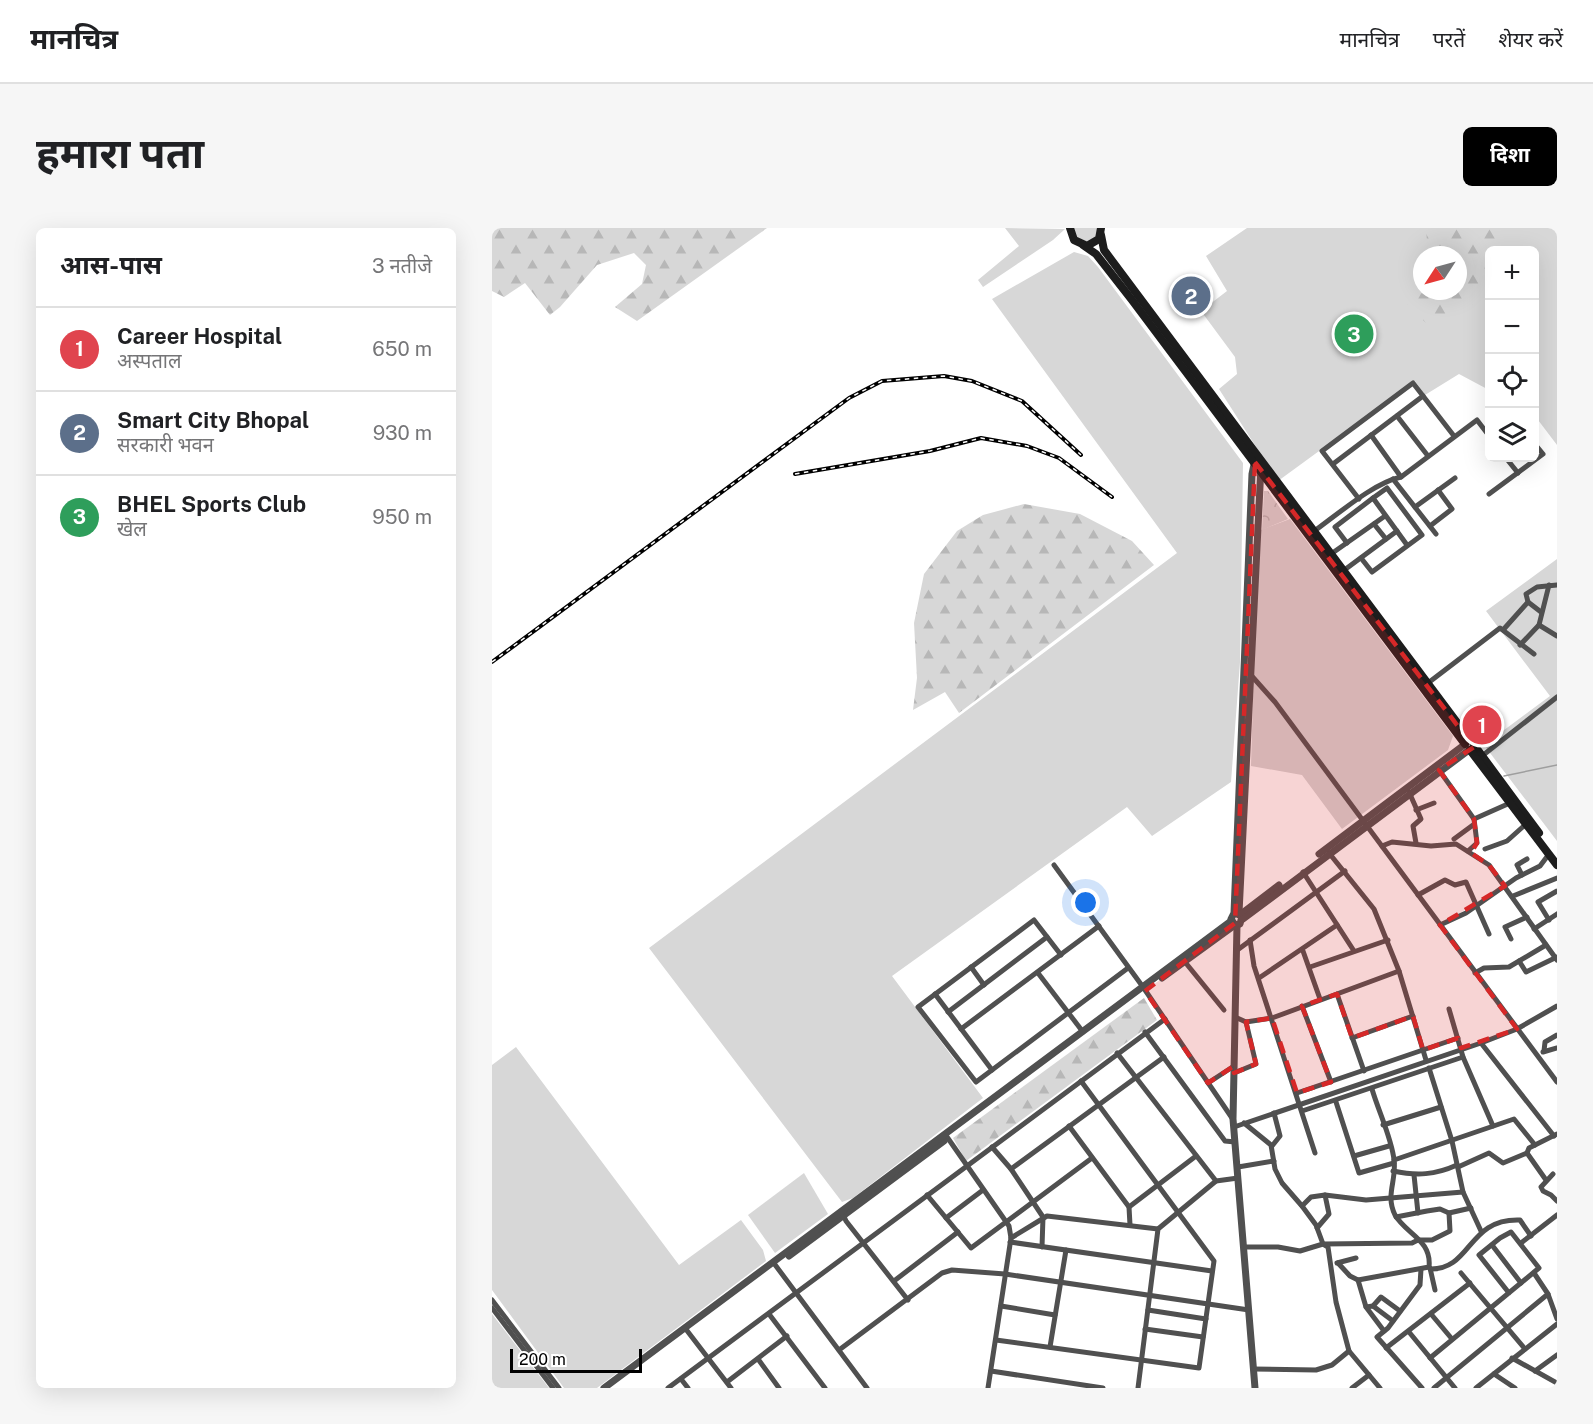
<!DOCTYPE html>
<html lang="hi">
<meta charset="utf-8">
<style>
body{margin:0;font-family:"Public Sans","Noto Sans Devanagari",sans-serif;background:#f6f6f6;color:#202124}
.controls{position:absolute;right:18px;top:18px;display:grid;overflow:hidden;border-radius:9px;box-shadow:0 6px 24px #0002}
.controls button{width:54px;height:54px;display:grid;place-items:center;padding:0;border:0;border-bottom:2px solid #e0e0e0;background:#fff;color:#202124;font:30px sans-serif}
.compass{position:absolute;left:921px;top:18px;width:54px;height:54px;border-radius:50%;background:#fff;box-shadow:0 6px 24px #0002;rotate:234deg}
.scale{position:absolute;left:18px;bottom:15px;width:132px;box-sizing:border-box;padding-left:6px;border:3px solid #000;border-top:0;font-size:16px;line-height:21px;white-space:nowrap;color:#000;-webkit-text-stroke:4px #fff;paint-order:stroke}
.you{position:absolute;left:594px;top:675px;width:21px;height:21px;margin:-15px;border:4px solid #fff;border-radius:50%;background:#1a73e8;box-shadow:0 0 0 9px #1a73e833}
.badge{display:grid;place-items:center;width:39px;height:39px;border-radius:50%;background:#000;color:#fff;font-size:20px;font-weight:700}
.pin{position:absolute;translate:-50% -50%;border:3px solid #fff;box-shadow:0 2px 6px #0006}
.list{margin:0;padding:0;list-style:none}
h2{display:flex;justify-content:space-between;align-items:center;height:78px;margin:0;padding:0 24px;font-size:26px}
h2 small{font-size:20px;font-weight:400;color:#757577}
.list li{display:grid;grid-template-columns:39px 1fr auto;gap:18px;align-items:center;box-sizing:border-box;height:84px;padding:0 24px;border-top:2px solid #e0e0e0}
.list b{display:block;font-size:22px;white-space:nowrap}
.list p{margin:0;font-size:20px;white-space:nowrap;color:#757577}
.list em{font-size:20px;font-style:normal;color:#757577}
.icon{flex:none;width:33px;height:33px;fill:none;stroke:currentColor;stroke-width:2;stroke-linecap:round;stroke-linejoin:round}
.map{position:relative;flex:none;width:1065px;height:1160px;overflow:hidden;border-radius:9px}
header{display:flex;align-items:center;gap:36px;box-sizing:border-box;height:84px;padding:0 30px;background:#fff;border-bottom:2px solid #e0e0e0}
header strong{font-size:28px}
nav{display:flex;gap:33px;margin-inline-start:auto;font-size:21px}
.intro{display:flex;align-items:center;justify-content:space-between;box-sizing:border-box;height:144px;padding:0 36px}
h1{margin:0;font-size:42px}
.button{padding:15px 27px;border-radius:9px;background:#000;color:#fff;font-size:21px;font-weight:700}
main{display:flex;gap:36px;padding:0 36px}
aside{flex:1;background:#fff;border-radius:9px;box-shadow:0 6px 24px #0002}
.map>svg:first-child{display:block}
.grass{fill:#d7d7d7;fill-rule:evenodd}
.forest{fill:url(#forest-firs)}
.park{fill:url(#park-crowns)}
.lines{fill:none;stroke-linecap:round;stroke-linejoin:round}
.stream{stroke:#9e9e9e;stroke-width:1.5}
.minor{stroke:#505050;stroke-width:5}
.tertiary{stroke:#505050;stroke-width:7}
.secondary{stroke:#1d1d1d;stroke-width:8}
.rail-casing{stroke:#000;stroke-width:4}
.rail{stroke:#fff;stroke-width:1.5;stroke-dasharray:4.5;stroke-linecap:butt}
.marked{fill:#d62828;fill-opacity:0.2;stroke:#d62828;stroke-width:4.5;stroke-dasharray:12 8;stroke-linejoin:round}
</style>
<header>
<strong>मानचित्र</strong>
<nav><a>मानचित्र</a><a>परतें</a><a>शेयर करें</a></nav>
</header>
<div class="intro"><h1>हमारा पता</h1><a class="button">दिशा</a></div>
<main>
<aside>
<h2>आस-पास<small>3 नतीजे</small></h2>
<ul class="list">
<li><span class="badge" style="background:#e0444e">1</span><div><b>Career Hospital</b><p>अस्पताल</p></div><em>650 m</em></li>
<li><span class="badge" style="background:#5c6f8a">2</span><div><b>Smart City Bhopal</b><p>सरकारी भवन</p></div><em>930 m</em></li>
<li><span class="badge" style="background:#2e9e5b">3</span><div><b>BHEL Sports Club</b><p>खेल</p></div><em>950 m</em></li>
</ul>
</aside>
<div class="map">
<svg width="1065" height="1160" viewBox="0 0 1065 1160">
<defs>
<pattern id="forest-firs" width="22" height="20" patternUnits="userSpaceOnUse" patternTransform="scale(1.5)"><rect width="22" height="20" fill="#d7d7d7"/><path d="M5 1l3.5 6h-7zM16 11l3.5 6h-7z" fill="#b7b7b7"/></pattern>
<pattern id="park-crowns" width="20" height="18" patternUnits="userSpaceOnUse" patternTransform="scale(1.5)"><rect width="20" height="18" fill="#d7d7d7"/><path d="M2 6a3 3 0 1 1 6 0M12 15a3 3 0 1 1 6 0" fill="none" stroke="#b7b7b7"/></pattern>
</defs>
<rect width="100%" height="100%" fill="#fff"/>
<g class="grass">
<polygon points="513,0 573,1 561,12 491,59 486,52 527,18"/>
<polygon points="582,0 606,0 604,9 596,14 583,9"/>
<path d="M755 0H1065V217L1043 188 1042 22H998L997 162 967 146 933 167 923 153 786 253 727 161 745 146 743 129 709 83 735 63 714 28ZM930 27H966V63H930Z"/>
<polygon points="582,24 596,28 606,39 751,235 748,434 739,554 660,608 635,579 400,748 491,870 361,970 350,974 157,720 685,325 500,71"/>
<polygon points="798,291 961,508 956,522 850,601 810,547 759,538 766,303"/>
<polygon points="1065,331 1065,613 992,517 1058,468 994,383"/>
<polygon points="24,819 187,1037 249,992 271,1022 274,1033 105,1160 72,1160 0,1062 0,837"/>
<polygon points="312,945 336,986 283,1025 256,987"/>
<polygon points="0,1086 57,1160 0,1160"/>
</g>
<g class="forest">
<polygon points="0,0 275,0 145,93 123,79 150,56 154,37 142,25 105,37 68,79 58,87 33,55 12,69 0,63"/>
<polygon points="934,0 1006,0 1002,22 998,22 997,60 992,69 942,103 914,75 933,63 966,63 966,27 936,27"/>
<polygon points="532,276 588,286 640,313 662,337 467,485 453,464 421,482 425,450 422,395 432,346 465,303 491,287"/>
<polygon points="652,770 665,792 474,933 461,910"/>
</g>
<polygon class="park" points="772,263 776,263 796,291 770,302"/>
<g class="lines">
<polyline class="stream" points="1012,548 1065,537"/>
<g class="minor">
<polyline points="905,188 936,228"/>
<polyline points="879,207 909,249"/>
<polyline points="1014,230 1026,245"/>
<polyline points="841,236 931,168"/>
<polyline points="901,251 944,306"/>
<polyline points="997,266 1051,226 1042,215"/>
<polyline points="867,271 830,223 921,155 962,208"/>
<polyline points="923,279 963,250"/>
<polyline points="882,296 894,311"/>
<polyline points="938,298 960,281 946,262"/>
<path d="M821 304C845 287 881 255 909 249L985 192 998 209"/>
<polyline points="855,315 843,299 881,270 915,317"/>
<polyline points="839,326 893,288"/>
<polyline points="869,330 880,344 930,307 895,260 881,270"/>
<polyline points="851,343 905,303"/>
<polyline points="1036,374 1049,384"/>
<polyline points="1047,397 1065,408"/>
<polyline points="1011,402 1036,374 1034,366 1045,359 1065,357"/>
<polyline points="1028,417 1047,397 1057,357"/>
<polyline points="758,446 783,474 1065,854"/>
<polyline points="936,455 1008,400 1042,426"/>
<polyline points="990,528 1065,469"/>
<polyline points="947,542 982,591 1018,575"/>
<polyline points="917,564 929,591 921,598 924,615"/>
<polyline points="924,582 942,575"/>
<polyline points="962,611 981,597"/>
<polyline points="890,618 900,614 939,618 964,616 997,637 1065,732"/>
<polyline points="993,621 1015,613 1034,596"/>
<polyline points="976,623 985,615 982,591"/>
<polyline points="837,625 882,681 907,743 934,832"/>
<polyline points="562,637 651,759 740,890"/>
<polyline points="811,644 862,723"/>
<polyline points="1030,647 1025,637 1035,631"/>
<polyline points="926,667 953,652 963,657 974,654 997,706"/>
<polyline points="1021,668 1065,650"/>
<polyline points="1057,692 1046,674 1065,663"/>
<polyline points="948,697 974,685 1024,650 1048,638 1057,626"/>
<polyline points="1042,701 1065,686"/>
<polyline points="1019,711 1013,699 1035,689"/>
<polyline points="758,712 762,738 823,925"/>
<polyline points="744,723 853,643"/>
<polyline points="811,723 828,771"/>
<polyline points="569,727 542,692 426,779 484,854 636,740"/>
<polyline points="1027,733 1034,744 1065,729"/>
<polyline points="693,734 732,782"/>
<polyline points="479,739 492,757"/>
<polyline points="818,739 896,712"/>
<polyline points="546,745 591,804"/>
<polyline points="983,745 992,740 1017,739 1054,717"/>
<polyline points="767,750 845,697"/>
<polyline points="443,766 500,842"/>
<polyline points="845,766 872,843"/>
<polyline points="810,778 839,854"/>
<polyline points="957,781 971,829 1001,898"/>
<polyline points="456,784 555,709"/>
<polyline points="743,789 754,794 780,790 907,743"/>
<polyline points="469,801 607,698"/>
<polyline points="653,804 733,913 743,914"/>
<polyline points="860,810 921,788"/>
<polyline points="989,815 1062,908"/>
<polyline points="1052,823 1053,814 1065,807"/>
<polyline points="1051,824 1065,820"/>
<polyline points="625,825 724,953"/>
<polyline points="937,840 960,913 971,964"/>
<polyline points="742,845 764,836 754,794"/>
<polyline points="716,855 742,838"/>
<polyline points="805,865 966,810"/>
<polyline points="844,874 867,945 902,935"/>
<polyline points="810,883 971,829"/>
<polyline points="752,895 779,917 783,941 790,955 810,978 824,997 831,1016 836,1019 844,1074 857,1123 888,1160"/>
<polyline points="891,897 949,879"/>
<polyline points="577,898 637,979 638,997"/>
<polyline points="742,899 989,815 1025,801 1065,778"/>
<polyline points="453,906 517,998 519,1010 496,1160"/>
<polyline points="780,918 788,908 782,885"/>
<polyline points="500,919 519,941 551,989 550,1019"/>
<polyline points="862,928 897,918"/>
<polyline points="902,932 1022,891 1043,917"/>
<polyline points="746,939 782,933"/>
<polyline points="966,939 997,925 1011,935 1035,925"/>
<polyline points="519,941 672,829"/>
<path d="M901 943C925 948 943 947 965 937"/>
<polyline points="1061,946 1049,959 1051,963 1059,967 1065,973"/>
<polyline points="922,947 926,985"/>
<polyline points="1054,952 1035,925 1037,920 1065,906"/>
<polyline points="435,967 479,1020 600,930"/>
<polyline points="833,967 874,972 971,964 989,1003"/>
<polyline points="810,978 819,969 833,967 837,986 825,1000"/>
<polyline points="637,979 704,928"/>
<polyline points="350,984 354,993 416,1072"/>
<polyline points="904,989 935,983 948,981 957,985 979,980"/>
<polyline points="454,990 491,962"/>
<polyline points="519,1010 555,988 666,1001"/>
<polyline points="518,1014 720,1043"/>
<polyline points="1029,1015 1065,987"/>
<polyline points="1000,1017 1029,1055"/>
<polyline points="752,1019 786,1019 808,1023 831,1016 920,1015 926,1012 940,1012 958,1003 957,985"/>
<polyline points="281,1034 375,1160"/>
<polyline points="845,1035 864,1030"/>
<path d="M846 1035 858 1048 866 1052 937 1039C940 1012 914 1006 903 987 893 967 905 952 902 932 900 911 886 882 880 861"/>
<polyline points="938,1040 943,1062"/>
<polyline points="929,1041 928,1057 896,1100 885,1109 930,1160"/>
<path d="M938 1041C980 1042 975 990 1028 992L1039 1008"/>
<polyline points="969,1045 1033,1121"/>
<polyline points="866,1052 874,1079 892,1103"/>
<polyline points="402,1053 466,1004"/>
<polyline points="1056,1066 1065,1091"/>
<polyline points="0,1072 67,1160"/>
<polyline points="509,1078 563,1087"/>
<polyline points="881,1078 901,1093"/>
<polyline points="874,1079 881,1078 889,1069 908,1083"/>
<polyline points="0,1080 61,1160"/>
<polyline points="656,1082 714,1091"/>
<polyline points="277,1086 333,1160"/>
<polyline points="939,1086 960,1111"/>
<polyline points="193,1100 239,1160"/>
<polyline points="653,1101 711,1109"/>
<polyline points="917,1104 963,1160"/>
<polyline points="504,1112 707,1140 722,1033 589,853"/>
<polyline points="558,1119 574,1022"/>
<polyline points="894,1120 978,1055"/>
<polyline points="347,1122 450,1045 460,1042 513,1046 757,1082"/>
<polyline points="938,1130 1047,1040 1019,1004 1008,1010 987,1027 1017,1065"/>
<polyline points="1020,1130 1065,1155"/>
<polyline points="266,1131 287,1160"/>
<polyline points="761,1141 824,1142 840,1137 857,1123"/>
<polyline points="499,1143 611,1160"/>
<polyline points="1043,1143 1065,1127"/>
<polyline points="1002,1146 1023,1160"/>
<polyline points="189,1151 196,1160"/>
<polyline points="235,1154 295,1108"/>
<polyline points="176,1160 673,791"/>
<polyline points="646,1160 666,1001 724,953 746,950"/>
<polyline points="860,1160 877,1147"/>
<polyline points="942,1160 1056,1066 1042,1045"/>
<polyline points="984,1160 1065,1096"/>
</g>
<g class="tertiary">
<polyline points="827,626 972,517"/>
<polyline points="742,685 750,688 748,696 743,697 739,691 742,685 760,246 763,232"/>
<polyline points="747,685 769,238"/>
<polyline points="749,686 787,657"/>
<polyline points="751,691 977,522"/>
<polyline points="745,697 741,891 763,1160"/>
<polyline points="670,750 743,697"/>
<polyline points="297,1028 452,913"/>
<polyline points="112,1160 739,693"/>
</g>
<g class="secondary">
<polyline points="578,0 582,12 595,18 607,11 609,0"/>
<polyline points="609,7 612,22 978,512"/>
<polyline points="591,17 604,26 640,72 973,516"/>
<polyline points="982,517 1047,605"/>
<polyline points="978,522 1065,637"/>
</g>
<g class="rail-casing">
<g id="rail">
<polyline points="303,246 438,223 489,210 535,218 567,230 620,269"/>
<polyline points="0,434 357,170 390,153 452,148 480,153 530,173 589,227"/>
</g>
</g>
<use href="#rail" class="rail"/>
</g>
<path class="marked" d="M763 234 982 519 947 542 982 591 985 615 979 625 997 637 1013 658 948 697 1025 801 969 820 966 810 931 822 921 788 860 810 845 766 810 778 839 854 805 865 780 790 754 794 764 836 742 845V838L716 855 653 763 743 695Z"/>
</svg>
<div class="controls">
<button>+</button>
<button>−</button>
<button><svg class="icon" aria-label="locate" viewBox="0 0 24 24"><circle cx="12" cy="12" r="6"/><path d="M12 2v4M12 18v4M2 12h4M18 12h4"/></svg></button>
<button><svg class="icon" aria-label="layers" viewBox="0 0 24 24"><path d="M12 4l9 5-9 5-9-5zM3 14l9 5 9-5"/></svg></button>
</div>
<svg class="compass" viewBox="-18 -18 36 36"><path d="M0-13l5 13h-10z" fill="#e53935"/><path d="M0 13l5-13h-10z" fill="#757577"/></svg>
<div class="scale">200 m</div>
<div class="you"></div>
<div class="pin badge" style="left:990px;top:497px;background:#e0444e">1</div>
<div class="pin badge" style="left:699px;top:68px;background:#5c6f8a">2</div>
<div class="pin badge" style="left:862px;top:106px;background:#2e9e5b">3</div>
</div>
</main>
